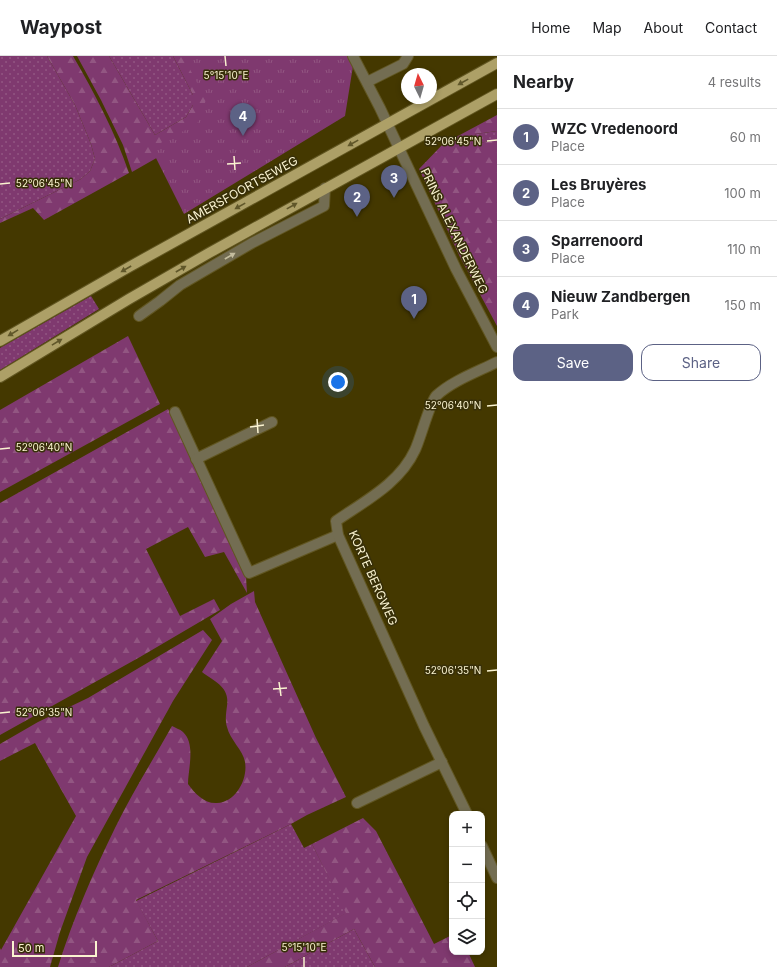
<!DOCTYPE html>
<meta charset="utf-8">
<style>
body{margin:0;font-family:Inter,sans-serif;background:#f2f2f2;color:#202124}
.controls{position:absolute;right:12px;bottom:12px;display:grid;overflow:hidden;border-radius:8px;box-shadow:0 2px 6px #0003}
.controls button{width:36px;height:36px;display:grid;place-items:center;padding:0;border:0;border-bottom:1px solid #e0e0e0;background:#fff;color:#202124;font:20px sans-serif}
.compass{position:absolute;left:401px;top:12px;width:36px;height:36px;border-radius:50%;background:#fff;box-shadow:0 2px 6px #0003;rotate:355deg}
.scale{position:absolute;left:12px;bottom:10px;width:85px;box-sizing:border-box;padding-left:4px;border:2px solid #faf3d0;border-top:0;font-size:11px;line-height:14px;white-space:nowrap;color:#faf3d0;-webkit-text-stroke:3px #372f09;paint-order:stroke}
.you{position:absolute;left:338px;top:326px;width:14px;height:14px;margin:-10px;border:3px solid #fff;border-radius:50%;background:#1a73e8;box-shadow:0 0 0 6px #1a73e833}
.badge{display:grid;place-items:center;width:26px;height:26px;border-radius:50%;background:#5c6285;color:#fff;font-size:13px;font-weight:700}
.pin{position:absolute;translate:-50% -33px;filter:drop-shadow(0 1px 2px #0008)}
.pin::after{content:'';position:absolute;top:21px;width:14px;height:12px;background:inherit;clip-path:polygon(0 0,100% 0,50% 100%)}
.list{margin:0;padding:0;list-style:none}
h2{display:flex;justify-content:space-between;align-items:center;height:52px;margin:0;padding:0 16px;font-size:17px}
h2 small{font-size:13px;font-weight:400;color:#757577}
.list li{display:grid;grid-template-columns:26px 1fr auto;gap:12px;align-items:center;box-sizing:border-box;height:56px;padding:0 16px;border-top:1px solid #e0e0e0}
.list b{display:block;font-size:15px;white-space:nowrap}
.list p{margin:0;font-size:13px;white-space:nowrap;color:#757577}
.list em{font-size:13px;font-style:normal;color:#757577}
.actions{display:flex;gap:8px;padding:12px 16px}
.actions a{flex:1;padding:9px 0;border:1px solid #5c6285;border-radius:12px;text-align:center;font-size:14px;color:#5c6285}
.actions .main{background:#5c6285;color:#fff}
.icon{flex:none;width:22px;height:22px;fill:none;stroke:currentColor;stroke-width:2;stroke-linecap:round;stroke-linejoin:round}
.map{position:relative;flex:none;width:497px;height:911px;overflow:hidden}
header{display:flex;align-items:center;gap:24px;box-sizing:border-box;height:56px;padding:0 20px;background:#fff;border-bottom:1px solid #e0e0e0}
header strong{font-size:19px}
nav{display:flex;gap:22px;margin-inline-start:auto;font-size:14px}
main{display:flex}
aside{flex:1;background:#fff}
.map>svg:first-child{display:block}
.grass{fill:url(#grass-dots)}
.forest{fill:url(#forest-firs)}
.park{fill:url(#park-tufts)}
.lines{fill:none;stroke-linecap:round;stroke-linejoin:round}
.minor-casing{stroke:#615621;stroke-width:12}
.major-casing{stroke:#615621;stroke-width:12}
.minor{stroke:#736d52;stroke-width:10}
.major{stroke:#ada067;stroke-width:10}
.oneway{fill:#60572a}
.oneway2{fill:#c4bd9e}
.ticks{fill:none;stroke:#faf3d0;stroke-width:1.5}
.labels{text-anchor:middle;stroke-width:3;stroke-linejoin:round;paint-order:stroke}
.street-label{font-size:12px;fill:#faf3d0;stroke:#372f09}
.ticks-label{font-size:10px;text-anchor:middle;fill:#faf3d0;stroke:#372f09;stroke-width:3;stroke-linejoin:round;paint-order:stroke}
</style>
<header>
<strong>Waypost</strong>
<nav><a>Home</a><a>Map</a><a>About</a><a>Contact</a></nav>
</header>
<main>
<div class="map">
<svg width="497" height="911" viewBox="0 0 497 911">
<defs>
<pattern id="grass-dots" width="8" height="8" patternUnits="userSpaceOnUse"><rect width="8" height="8" fill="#7f396f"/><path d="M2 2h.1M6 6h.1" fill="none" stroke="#925682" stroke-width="1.8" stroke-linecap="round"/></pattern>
<pattern id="forest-firs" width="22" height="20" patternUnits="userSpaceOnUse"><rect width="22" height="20" fill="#7f396f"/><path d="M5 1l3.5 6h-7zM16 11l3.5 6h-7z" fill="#925682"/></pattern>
<pattern id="park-tufts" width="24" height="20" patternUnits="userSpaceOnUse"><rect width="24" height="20" fill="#7f396f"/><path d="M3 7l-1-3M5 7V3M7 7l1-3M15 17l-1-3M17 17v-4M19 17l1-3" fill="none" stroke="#925682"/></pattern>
</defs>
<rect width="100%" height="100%" fill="#443800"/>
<g class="grass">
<polygon points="0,0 47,0 75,49 91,88 95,103 90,115 81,123 0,163"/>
<polygon points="109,0 173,0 193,39 193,49 186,61 155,79"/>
<polygon points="497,75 497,84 472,88 469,83 476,78"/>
<polygon points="91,240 99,253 0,314 0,292"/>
<polygon points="291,768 304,792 312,788 347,857 247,911 109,911 158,885 136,845"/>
<polygon points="354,873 375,911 285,911"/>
</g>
<g class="forest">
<path d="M47 0H73C95 38 115 76 129 117L44 164 33 152 0 167V163L81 123 90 115 95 103 91 88 75 49Z"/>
<polygon points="77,0 109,0 155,79 186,61 193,49 193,39 173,0 188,0 210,47 188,84 132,116 123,89 101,44"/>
<polygon points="497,59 497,75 476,78 469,83 472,88 497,84 497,270 460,201 419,113 443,88"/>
<polygon points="128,280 160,348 0,436 0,354"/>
<polygon points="168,353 248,512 246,521 247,537 224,496 205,501 188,471 146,493 180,560 214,543 220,554 140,601 0,679 0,447"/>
<path d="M254 535 255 546 316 682 346 741 307 759 291 768 136 844 158 885 109 911H58C73 863 93 817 115 772 132 737 153 704 172 670 175 672 180 673 183 676 196 688 188 713 188 728 195 738 205 748 217 747 236 746 248 723 245 706 243 694 230 684 227 671 225 664 226 658 227 650 230 631 215 626 202 616L222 585 210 563 231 548Z"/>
<polygon points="203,574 212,584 173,645 87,801 60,876 50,911 0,911 0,892 1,894 76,760 35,687 0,705 0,688 38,666 88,642"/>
<polygon points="363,762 376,775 434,888 452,879 452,896 468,896 475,911 375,911 354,873 285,911 247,911 346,857 312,788"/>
</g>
<polygon class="park" points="183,0 348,0 353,10 345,60 184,158 151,92 197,68 206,44"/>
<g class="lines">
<g class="minor-casing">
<g id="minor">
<polyline points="353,0 380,52 456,213 497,291"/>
<polyline points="367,26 403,8 408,0"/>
<polyline points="139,260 160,245 180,229 252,187 324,150 325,132"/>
<polyline points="175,356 249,517 338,479"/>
<polyline points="196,403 272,366"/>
<polyline points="357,747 442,706"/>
<path d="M467 758 424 670 338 479 336 465C365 445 400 427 415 394 420 384 430 346 436 340 452 325 477 316 497 306"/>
<polyline points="482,790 497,822"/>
</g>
</g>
<g class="major-casing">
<g id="major">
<polyline points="0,285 129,211 497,7"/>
<polyline points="0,321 129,243 209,197 497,38"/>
</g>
</g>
<use href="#minor" class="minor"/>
<use href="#major" class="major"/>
</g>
<defs><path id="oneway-solid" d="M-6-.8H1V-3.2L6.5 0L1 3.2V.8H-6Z"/></defs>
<g class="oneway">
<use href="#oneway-solid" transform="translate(463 26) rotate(151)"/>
<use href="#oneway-solid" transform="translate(353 87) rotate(151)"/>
<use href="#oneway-solid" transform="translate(240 150) rotate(151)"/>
<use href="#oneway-solid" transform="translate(292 150) rotate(-29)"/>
<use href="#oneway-solid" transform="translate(126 213) rotate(150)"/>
<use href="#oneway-solid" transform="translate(181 213) rotate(-30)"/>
<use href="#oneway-solid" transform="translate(13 277) rotate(149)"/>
<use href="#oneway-solid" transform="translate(57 286) rotate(-31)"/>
</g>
<use class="oneway2" href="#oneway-solid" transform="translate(230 200) rotate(-30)"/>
<path class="ticks" d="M225 0 226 10M487 85 497 84M234 100 235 114M227 108 241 107M0 128 10 127M487 350 497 349M257 363 258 377M250 371 264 369M0 393 10 392M487 615 497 614M279 626 281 640M273 633 287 632M0 657 10 656M304 901V911"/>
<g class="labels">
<g class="street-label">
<text transform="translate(242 134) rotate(-29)" y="4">AMERSFOORTSEWEG</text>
<text transform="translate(454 175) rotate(64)" y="4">PRINS ALEXANDERWEG</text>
<text transform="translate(373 522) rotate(66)" y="4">KORTE BERGWEG</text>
</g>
</g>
<g class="ticks-label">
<text x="226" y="23">5°15'10"E</text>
<text x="453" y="89">52°06'45"N</text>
<text x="44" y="131">52°06'45"N</text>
<text x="453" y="353">52°06'40"N</text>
<text x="44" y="395">52°06'40"N</text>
<text x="453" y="618">52°06'35"N</text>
<text x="44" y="660">52°06'35"N</text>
<text x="304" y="895">5°15'10"E</text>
</g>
</svg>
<div class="controls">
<button>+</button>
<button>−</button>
<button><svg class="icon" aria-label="locate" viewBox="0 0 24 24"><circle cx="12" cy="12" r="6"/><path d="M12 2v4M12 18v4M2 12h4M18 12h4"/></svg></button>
<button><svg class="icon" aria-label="layers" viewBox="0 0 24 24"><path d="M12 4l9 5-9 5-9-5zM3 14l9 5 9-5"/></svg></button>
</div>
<svg class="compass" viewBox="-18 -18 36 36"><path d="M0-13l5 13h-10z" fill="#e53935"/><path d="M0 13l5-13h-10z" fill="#757577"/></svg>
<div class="scale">50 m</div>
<div class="you"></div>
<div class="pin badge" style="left:414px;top:263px">1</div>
<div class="pin badge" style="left:357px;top:161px">2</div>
<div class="pin badge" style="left:394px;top:142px">3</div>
<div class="pin badge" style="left:243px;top:80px">4</div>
</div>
<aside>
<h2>Nearby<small>4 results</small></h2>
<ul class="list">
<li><span class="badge">1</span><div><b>WZC Vredenoord</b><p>Place</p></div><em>60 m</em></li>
<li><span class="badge">2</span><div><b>Les Bruyères</b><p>Place</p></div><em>100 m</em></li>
<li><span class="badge">3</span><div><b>Sparrenoord</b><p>Place</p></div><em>110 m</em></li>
<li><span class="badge">4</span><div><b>Nieuw Zandbergen</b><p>Park</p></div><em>150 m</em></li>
</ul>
<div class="actions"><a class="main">Save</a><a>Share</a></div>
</aside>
</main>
